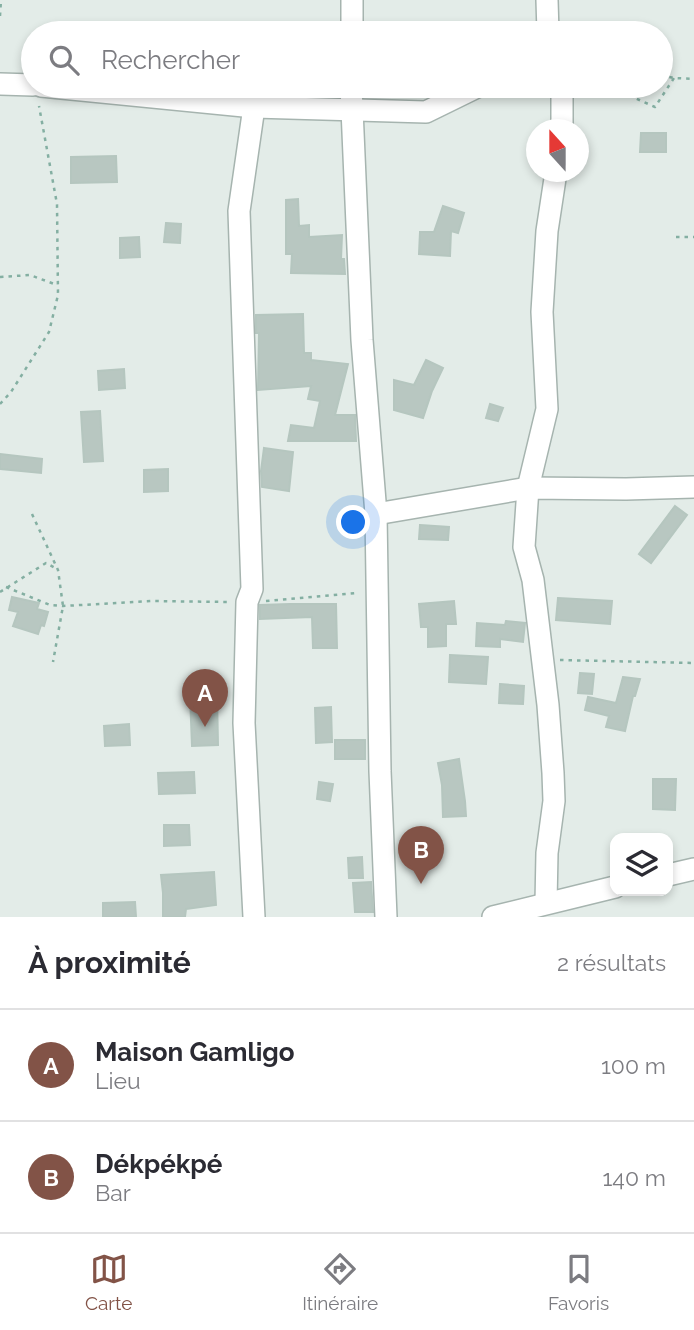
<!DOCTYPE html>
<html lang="fr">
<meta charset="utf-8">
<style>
body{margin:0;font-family:Raleway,sans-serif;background:#f2f2f3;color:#2b2b33}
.controls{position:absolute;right:21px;bottom:21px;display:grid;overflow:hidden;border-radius:14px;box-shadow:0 4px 10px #0003}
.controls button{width:63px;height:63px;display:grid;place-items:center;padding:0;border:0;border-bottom:2px solid #e1e1e2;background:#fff;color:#2b2b33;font:35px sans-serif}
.compass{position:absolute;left:526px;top:119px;width:63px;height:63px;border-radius:50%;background:#fff;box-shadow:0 4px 10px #0003;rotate:339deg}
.you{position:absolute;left:354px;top:523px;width:24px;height:24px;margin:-18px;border:5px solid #fff;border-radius:50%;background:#1a73e8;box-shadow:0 0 0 10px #1a73e833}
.badge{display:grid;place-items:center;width:46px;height:46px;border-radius:50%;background:#825347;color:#fff;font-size:23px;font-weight:700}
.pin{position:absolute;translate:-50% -58px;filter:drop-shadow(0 2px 4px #0008)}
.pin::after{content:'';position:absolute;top:37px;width:24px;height:21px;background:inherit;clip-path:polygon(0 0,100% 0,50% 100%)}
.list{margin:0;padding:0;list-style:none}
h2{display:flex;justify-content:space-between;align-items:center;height:91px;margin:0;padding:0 28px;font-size:30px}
h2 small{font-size:23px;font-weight:400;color:#7c7c81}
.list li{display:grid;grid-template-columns:46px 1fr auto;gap:21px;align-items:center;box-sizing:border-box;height:112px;padding:0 28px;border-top:2px solid #e1e1e2}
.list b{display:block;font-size:26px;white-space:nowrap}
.list p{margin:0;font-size:23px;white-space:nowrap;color:#7c7c81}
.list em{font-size:23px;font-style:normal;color:#7c7c81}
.icon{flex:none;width:38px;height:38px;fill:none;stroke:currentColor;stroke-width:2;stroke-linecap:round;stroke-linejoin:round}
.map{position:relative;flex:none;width:694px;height:917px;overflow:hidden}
.search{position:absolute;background:#fff;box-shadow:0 4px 10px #0003;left:21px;right:21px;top:21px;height:77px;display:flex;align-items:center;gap:18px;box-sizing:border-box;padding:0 24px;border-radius:38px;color:#7c7c81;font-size:26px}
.sheet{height:315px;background:#fff}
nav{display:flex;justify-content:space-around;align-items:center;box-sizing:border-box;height:98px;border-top:2px solid #e1e1e2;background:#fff;font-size:19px;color:#7c7c81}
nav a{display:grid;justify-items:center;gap:4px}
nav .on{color:#825347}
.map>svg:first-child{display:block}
.building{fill:#b8c7c1;stroke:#b5c6bf;stroke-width:2}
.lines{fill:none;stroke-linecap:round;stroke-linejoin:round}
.minor-casing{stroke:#a6b4af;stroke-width:24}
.path{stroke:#84afa2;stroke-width:2.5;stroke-dasharray:3.5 5;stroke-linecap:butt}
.minor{stroke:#fff;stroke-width:21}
</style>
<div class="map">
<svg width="694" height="917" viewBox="0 0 694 917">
<rect width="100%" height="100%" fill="#e3ece8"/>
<g class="building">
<polygon points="641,133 666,133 666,152 640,152"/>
<polygon points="116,156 117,182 71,183 71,157"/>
<polygon points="298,199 299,226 309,225 309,237 342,235 341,259 344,259 345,274 291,273 292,254 286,254 286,200"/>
<polygon points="443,206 464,213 458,233 451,231 450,256 419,254 420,232 434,232"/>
<polygon points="166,223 181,224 180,243 164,242"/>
<polygon points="139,237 140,257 120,258 120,238"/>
<polygon points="303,314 304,353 311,353 311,360 348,364 335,415 355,415 356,441 288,441 291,425 314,428 320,401 308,399 311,386 258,390 259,333 256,333 256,315"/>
<polygon points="426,360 443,368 432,391 423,418 394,410 394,380 414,385"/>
<polygon points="124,369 125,388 99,390 98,371"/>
<polygon points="490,404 503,408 498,421 486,418"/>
<polygon points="100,411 103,461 84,462 81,412"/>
<polygon points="264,448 293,452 289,491 262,487 261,471"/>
<polygon points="0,454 42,459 41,473 0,469"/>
<polygon points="168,469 168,491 144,492 144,470"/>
<polygon points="675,506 687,515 651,563 639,554"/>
<polygon points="420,525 449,527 448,540 419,539"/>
<polygon points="12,597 39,603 37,609 48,612 44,626 41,625 38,634 13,626 18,612 9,610"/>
<polygon points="558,598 612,601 610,624 556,620"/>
<polygon points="454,601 456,624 446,624 446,646 428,647 428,627 421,627 419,604"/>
<polygon points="290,604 336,604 337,648 313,648 312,617 260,619 260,605"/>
<polygon points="506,621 525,623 523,642 500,639 500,647 476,646 477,623 505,625"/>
<polygon points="450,655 488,657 486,684 449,682"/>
<polygon points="580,673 594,674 592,694 578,693"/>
<polygon points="623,677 640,679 635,696 633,696 625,731 606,727 609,716 585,710 588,697 616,703"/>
<polygon points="500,684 524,686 523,704 499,703"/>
<polygon points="217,694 218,745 192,746 190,695"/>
<polygon points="331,707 332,742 316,743 315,708"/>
<polygon points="129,724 130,745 105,746 104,726"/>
<rect x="335" y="740" width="30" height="19"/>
<polygon points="459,759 465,801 466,816 443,817 442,785 438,763"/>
<polygon points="194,772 195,793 159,794 158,773"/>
<polygon points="653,779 676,779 675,810 653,809"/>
<polygon points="319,782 333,784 330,801 317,799"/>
<polygon points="164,825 189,825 190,845 164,846"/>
<polygon points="362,857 363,878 349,878 348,858"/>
<polygon points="214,872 216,905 186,909 185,917 163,917 163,893 161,875"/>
<polygon points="371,882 373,912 355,912 353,883"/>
<polygon points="135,902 136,917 103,917 103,903"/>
</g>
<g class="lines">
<g class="minor-casing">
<g id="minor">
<polyline points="547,0 548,33"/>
<polyline points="352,33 352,0"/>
<polyline points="0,84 33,85"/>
<polyline points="41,86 254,107 426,112 479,86"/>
<polyline points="351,86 362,340 376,514 380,771 386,917"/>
<polyline points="562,130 562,86"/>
<polyline points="376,514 528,488 626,489 694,487"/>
<polyline points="668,875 694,869"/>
<polyline points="546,903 547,853 554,801 553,773 548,705 533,580 524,547 528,488 547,409 542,312 547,231 556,172"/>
<polyline points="254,917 244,723 247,602 252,589 239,211 254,107"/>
<polyline points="493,917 615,887"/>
</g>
</g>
<g class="path">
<polyline points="0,16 1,0"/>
<polyline points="661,75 674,78 694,79"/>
<polyline points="626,86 635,98 655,107 674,78"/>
<polyline points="676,237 694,237"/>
<polyline points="0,277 30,275 57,285"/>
<polyline points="0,404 11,392 49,332 58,295 57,204 39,106"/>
<polyline points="32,514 58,570 63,606 53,662"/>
<polyline points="6,587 50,605 63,606 152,601 228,602"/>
<polyline points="0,592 46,563 57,569"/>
<polyline points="266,601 357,593"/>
<polyline points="560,660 694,663"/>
</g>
<use href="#minor" class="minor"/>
</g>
</svg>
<div class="controls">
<button><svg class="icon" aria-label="layers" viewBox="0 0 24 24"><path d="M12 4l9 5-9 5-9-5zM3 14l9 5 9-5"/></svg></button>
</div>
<svg class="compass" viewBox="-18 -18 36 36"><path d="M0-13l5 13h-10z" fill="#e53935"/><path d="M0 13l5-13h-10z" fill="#7c7c81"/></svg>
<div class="you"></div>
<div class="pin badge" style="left:205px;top:727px">A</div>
<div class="pin badge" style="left:421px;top:884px">B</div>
<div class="search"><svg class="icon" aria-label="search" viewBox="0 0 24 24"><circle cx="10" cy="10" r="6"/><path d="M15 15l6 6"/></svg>Rechercher</div>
</div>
<section class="sheet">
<h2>À proximité<small>2 résultats</small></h2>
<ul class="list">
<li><span class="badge">A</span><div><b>Maison Gamligo</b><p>Lieu</p></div><em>100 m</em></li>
<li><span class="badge">B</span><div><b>Dékpékpé</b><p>Bar</p></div><em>140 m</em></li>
</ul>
</section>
<nav>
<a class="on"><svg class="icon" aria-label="map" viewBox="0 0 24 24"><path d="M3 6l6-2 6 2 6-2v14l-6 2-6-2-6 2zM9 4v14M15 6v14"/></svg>Carte</a>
<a><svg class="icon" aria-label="directions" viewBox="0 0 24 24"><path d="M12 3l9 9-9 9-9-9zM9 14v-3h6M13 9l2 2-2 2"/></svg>Itinéraire</a>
<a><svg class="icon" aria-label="saved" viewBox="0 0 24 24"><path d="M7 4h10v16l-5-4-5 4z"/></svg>Favoris</a>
</nav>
